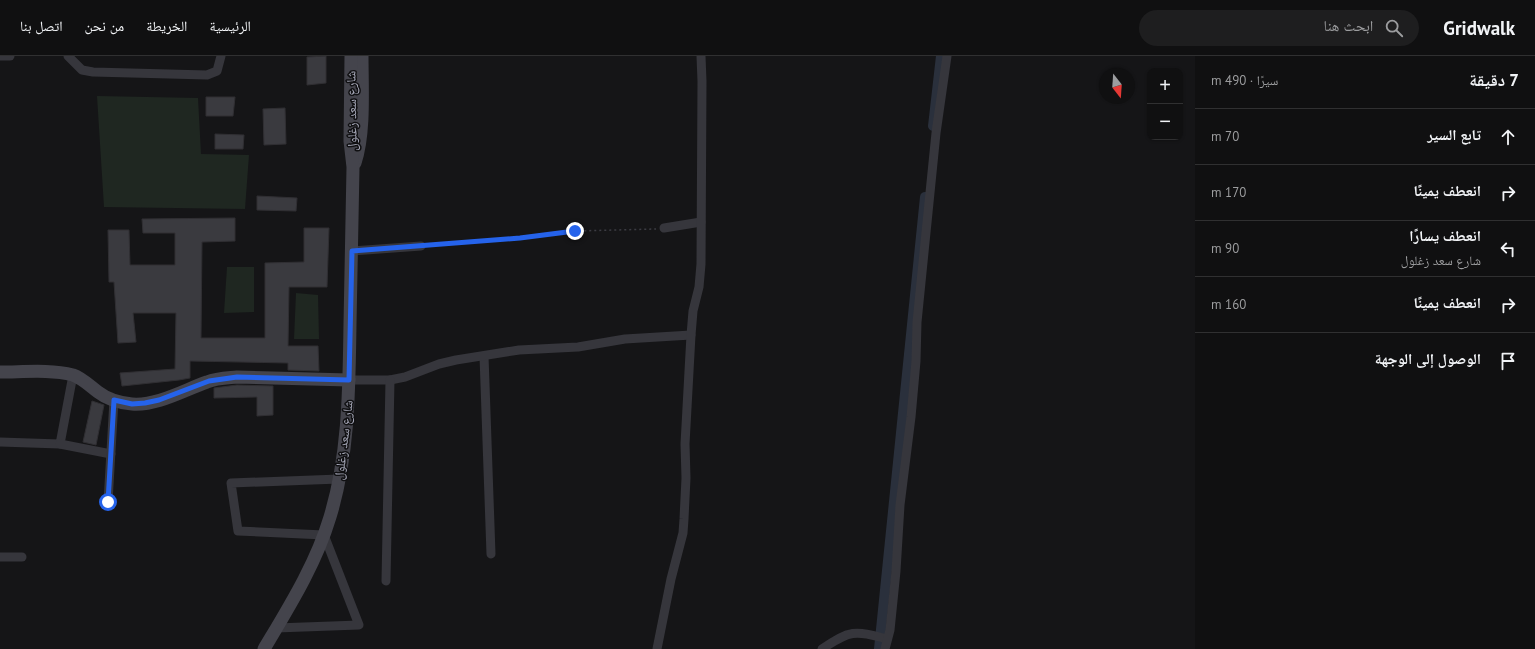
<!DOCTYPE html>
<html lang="ar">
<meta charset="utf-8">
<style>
body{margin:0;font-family:"PT Sans","Noto Naskh Arabic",sans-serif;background:#1e1e1f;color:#f1f3f6;direction:rtl}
.controls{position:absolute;right:12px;top:12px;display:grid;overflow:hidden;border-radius:8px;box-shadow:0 1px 3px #0004}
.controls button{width:36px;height:36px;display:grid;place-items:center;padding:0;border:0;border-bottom:1px solid #303031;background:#101011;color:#f1f3f6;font:20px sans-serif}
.compass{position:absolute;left:1099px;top:12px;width:36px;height:36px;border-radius:50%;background:#101011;box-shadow:0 1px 3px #0004;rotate:163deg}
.stop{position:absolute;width:12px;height:12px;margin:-9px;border:3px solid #2563eb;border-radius:50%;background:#fff}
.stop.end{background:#2563eb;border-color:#fff;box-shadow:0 1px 4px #0008}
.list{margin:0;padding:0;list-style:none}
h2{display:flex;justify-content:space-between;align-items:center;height:52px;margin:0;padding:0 16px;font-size:17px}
h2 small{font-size:13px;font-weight:400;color:#9c9d9f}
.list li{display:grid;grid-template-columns:26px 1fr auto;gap:12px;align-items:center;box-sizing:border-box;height:56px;padding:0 16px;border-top:1px solid #303031}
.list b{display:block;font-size:15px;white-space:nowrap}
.list p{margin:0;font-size:13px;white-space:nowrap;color:#9c9d9f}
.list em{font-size:13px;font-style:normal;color:#9c9d9f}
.icon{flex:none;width:22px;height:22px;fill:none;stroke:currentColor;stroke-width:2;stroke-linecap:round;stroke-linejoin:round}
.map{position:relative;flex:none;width:1195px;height:593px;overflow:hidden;direction:ltr}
header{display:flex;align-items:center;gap:24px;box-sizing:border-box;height:56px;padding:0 20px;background:#101011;border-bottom:1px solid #303031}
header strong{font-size:19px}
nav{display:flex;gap:22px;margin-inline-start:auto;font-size:14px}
.search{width:280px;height:36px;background:#1e1e1f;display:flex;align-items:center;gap:10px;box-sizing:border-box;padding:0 14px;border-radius:22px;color:#9c9d9f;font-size:15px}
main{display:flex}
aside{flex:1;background:#101011}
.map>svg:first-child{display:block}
.green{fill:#1f2721}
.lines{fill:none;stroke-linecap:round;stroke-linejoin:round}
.canal{stroke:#2a303c;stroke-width:10}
.building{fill:#3a3a3f;stroke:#302f33}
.path{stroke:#3c3c43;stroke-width:1.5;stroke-dasharray:2 3;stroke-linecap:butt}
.street{stroke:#36363c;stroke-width:9}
.secondary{stroke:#44444c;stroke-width:13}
.route{stroke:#2563eb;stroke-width:5}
.labels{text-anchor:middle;stroke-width:3;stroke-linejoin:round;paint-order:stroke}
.street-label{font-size:13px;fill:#a6a8b8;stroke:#101012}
</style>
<header>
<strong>Gridwalk</strong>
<div class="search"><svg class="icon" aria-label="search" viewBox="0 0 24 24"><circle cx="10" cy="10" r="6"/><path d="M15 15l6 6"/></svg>ابحث هنا</div>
<nav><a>الرئيسية</a><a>الخريطة</a><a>من نحن</a><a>اتصل بنا</a></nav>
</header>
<main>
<aside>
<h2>7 دقيقة<small>سيرًا · 490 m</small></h2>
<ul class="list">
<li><svg class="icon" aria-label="ahead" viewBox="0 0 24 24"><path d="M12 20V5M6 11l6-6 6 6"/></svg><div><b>تابع السير</b></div><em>70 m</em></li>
<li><svg class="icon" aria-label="right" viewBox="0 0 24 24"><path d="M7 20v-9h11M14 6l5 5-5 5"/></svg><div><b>انعطف يمينًا</b></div><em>170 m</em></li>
<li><svg class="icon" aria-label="left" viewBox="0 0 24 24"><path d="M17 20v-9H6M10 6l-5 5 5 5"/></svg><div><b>انعطف يسارًا</b><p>شارع سعد زغلول</p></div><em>90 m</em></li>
<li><svg class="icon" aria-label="right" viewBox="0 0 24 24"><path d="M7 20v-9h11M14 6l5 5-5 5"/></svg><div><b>انعطف يمينًا</b></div><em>160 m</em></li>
<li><svg class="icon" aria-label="arrive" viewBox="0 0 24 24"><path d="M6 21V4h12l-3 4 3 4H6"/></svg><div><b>الوصول إلى الوجهة</b></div></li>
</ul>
</aside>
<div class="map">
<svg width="1195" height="593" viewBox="0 0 1195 593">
<rect width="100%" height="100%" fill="#151517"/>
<g class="green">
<polygon points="97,40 198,42 201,98 249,99 245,153 104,151"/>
<polygon points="227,211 254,211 254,256 224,257"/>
<polygon points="296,237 318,239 319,283 294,283"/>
</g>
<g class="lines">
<g class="canal">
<polyline points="933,70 941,0"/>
<polyline points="879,593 925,141"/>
</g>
</g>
<g class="building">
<polygon points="326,0 326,27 307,29 307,1"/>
<polygon points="206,41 235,41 233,60 206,60"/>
<polygon points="285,52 286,88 264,89 263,53"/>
<polygon points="215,78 244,79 243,93 215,93"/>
<polygon points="257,140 297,142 296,155 257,154"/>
<polygon points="235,162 235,185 202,186 201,282 265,282 265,207 304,206 304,172 329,172 327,231 289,231 288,290 318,290 319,315 288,314 288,307 190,305 190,322 179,324 122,330 120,317 175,313 176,257 133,257 136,286 118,287 114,226 109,226 108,174 129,174 130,209 175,209 175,177 143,177 142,163"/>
<polygon points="237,329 273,330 273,359 257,360 257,341 214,342 214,332"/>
<polygon points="92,345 104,349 96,389 83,386"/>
</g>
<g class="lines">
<polyline class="path" points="430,189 520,182 575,175 656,173"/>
<g class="street">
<polyline points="0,0 10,0"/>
<polyline points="68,0 82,14 93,16 207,19 217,15 221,0"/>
<polyline points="664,172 701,166"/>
<polyline points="352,195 421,190"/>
<polyline points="484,300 491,498"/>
<polyline points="349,324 390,324 405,321 439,308 456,304 519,294 578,291 625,283 691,279"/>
<polyline points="0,386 60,388 73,319"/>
<polyline points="60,388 111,398"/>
<polyline points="108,446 114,344"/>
<polyline points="0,501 22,501"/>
<polyline points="386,525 390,324"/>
<polyline points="276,572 359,569 324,479 238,475 231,427 339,423"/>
<polyline points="657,593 671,523 683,477 684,463 686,422 685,388 691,279 693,255 699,231 701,208 702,25 701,0"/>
<path d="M822 593C850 574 854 574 887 583"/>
<polyline points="885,593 890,574 896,515 900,449 911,361 916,305 917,266 936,77 947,0"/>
</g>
<g class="secondary">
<path d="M355 107C365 77 362 32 362 0"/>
<path d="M0 316C23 316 50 313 73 319 82 322 90 330 98 336 107 343 121 347 132 348 157 350 184 334 207 326 217 322 227 322 237 321L349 324"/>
<path d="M264 593C289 551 316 508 330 461 349 399 349 332 350 268 351 216 352 163 353 111L350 85 351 0"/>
</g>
</g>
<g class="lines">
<polyline class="route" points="108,446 114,344 132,348 145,347 159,344 209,325 237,321 349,324 352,195 520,182 575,175"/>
</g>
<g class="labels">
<g class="street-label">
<text transform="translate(351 55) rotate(-91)" y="5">شارع سعد زغلول</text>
<text transform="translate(343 384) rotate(-83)" y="5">شارع سعد زغلول</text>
</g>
</g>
</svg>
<div class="controls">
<button>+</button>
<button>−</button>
</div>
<svg class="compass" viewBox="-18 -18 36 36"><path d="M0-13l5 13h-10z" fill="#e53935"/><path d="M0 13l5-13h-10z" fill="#9c9d9f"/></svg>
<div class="stop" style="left:108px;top:446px"></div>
<div class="stop end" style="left:575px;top:175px"></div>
</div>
</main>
